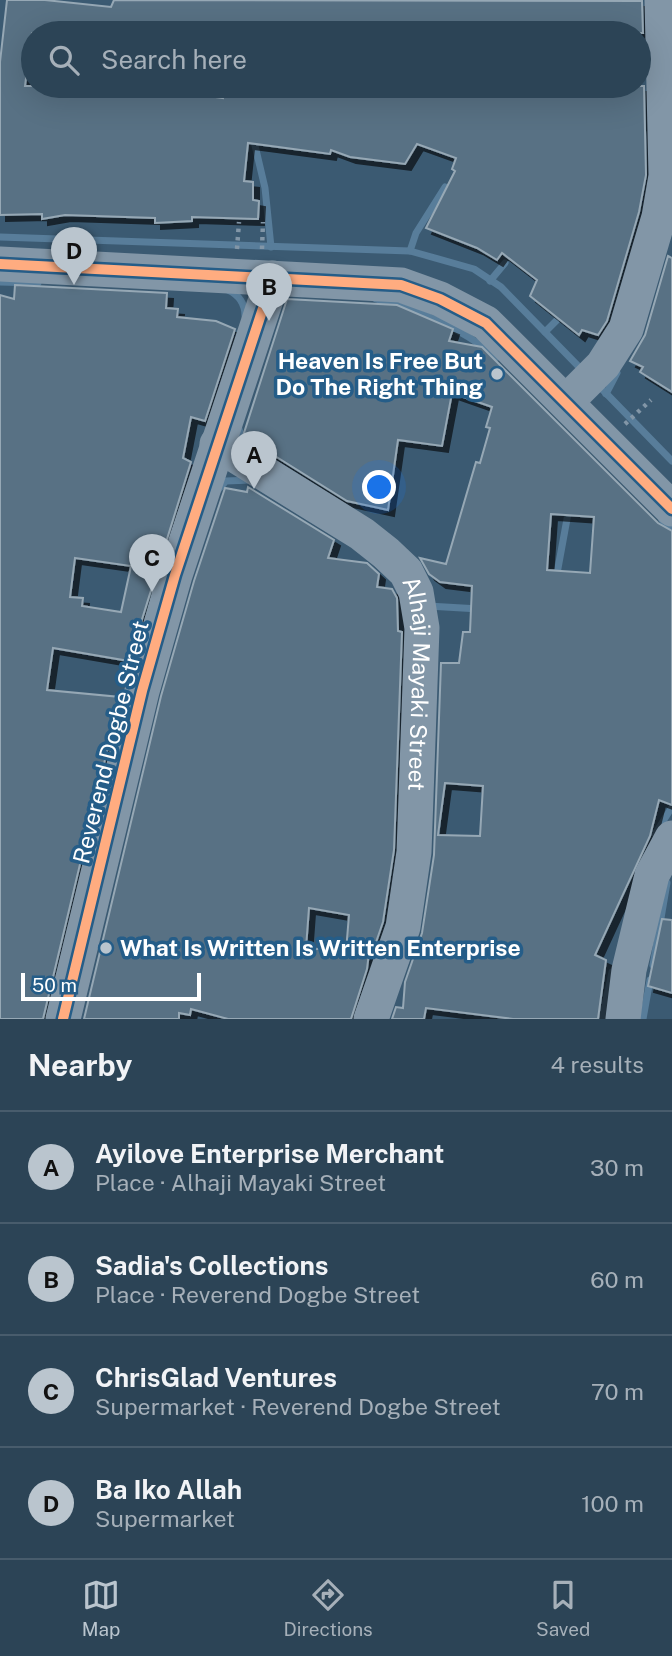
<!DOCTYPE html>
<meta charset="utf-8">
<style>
body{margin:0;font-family:"Public Sans",sans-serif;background:#384e60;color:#f1f3f6}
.scale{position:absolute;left:21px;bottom:18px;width:180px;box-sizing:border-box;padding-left:7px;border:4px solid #fff;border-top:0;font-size:19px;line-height:24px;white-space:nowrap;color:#fff;-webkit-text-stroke:5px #255d88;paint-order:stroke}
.you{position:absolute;left:380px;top:488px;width:24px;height:24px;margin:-18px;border:5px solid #fff;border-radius:50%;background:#1a73e8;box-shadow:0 0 0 10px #1a73e833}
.badge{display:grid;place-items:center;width:46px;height:46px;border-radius:50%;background:#bac5ce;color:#111;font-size:23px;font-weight:700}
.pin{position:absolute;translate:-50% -58px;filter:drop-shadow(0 2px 4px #0008)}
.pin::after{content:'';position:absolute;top:37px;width:24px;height:21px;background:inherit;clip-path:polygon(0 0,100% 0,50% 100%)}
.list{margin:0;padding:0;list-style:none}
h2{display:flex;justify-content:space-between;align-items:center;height:91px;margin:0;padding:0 28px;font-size:30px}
h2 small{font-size:23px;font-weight:400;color:#a6b0b9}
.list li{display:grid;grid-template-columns:46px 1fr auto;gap:21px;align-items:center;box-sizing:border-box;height:112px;padding:0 28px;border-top:2px solid #485c6c}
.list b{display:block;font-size:26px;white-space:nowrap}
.list p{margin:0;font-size:23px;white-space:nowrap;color:#a6b0b9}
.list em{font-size:23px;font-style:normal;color:#a6b0b9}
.icon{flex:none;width:38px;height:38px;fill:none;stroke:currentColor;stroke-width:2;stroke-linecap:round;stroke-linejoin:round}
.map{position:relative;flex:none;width:672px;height:1019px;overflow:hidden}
.search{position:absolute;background:#2c4456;box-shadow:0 7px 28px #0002;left:21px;right:21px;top:21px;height:77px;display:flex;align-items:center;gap:18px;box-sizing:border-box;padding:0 24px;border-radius:38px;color:#a6b0b9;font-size:26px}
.sheet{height:539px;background:#2c4456}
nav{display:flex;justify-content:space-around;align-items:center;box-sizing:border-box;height:98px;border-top:2px solid #485c6c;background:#2c4456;font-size:19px;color:#a6b0b9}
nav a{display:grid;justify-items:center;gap:4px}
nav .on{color:#bac5ce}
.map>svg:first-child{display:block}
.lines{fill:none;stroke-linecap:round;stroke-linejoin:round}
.stream{stroke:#587d9a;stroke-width:7}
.building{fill:#597184;stroke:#96a8b5;stroke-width:2;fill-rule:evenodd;filter:url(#shadow)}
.path{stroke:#8296a7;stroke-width:4.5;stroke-dasharray:3.5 5;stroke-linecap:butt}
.minor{stroke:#8296a7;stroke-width:35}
.cycleway-casing{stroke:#255d88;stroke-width:15}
.cycleway{stroke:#ffac80;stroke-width:10}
.poi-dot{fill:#bac5ce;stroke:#255d88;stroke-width:2.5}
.labels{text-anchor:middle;stroke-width:7;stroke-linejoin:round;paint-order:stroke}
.poi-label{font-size:23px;font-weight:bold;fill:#fff;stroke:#255d88;text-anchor:end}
.street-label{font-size:23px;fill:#fff;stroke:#255d88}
</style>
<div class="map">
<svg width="672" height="1019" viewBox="0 0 672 1019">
<defs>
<filter id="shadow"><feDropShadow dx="6" dy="6" stdDeviation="0" flood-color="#0009"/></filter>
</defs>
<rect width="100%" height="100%" fill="#3b5a72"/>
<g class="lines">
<g class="stream">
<polyline points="253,137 265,188 271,247"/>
<polyline points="0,237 410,251 474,269 501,287 583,371"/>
<polyline points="410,251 416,233 445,187"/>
<polyline points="490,281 505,263"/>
<polyline points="0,282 38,283"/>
<path d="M228 290C239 295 245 304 245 316"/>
<path d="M376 299C423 312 459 327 497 357"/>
<polyline points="545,332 558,319"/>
<polyline points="597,384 672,461"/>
<polyline points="606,394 617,373"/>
<polyline points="238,426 242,438 252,447"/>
<polyline points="218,490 226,481 251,480"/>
<polyline points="662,520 672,530"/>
<polyline points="556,579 569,508"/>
<polyline points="428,606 479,609"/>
<polyline points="655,834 672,807"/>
<polyline points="653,965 667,883"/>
<polyline points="602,1019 612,972"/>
<polyline points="643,1019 650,980"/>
</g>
</g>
<g class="building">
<polygon points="7,0 45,0 111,7 114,0 642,1 643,33 142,33 109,30 109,33 32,33 25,86 183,86 181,92 223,98 225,86 644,86 646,175 639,212 607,321 598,335 582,330 579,335 530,296 537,280 502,253 497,260 477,248 426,228 455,171 452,169 456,158 417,144 405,164 350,157 331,150 330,154 248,143 244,181 253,182 253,200 259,201 258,219 192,217 192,221 155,223 155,218 65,215 42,219 42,214 0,215 0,62"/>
<polygon points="668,256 672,258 672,392 640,372 643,367 630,361 645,335"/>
<path d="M15 285 167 293 166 308 178 309 177 317 216 321 235 329 205 421 191 417 183 458 191 462 129 661 53 648 47 690 120 697 43 1019H0V295L14 299ZM75 558 131 566 121 612 82 606 83 598 70 597Z"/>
<path d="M287 299 397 305 453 329 449 341 482 347 658 523 672 531V805L659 800 650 836 595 955 606 960 598 1019H513L426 1008 424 1019H392L396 1007 403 1008 405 982 422 933 434 855 441 663H459L463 632H470L472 586 440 582 429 574 420 558 446 564 476 462 480 463 490 428 486 427 492 407 452 393 442 446 398 440 388 510 347 501 267 451 269 448 243 436ZM551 514 594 517 590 573 547 570ZM445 783 483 786 480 836 438 835Z"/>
<path d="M248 487 334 540 328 558 367 563 379 574 377 587 392 589 397 598 398 631 402 632 394 850 383 922 372 954 369 953 367 969 351 1019H228L191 1009 190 1015 179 1013V1019H84L161 696 194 581 225 488 247 492ZM309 908 349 915 346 951 306 948Z"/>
<polygon points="662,919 672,920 672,993 648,986"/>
</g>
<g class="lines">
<g class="path">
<polyline points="237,249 239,222"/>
<polyline points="262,249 263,222"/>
<polyline points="625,424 651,400"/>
</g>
<g class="minor">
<polyline points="0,264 401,285 440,299 486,323 672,509"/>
<polyline points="566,402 603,365 626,329 659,217 666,176 662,0"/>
<path id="s1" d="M217 444 362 534 386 553 406 572 416 592 422 628 414 852 403 927 371 1019"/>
<polyline points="63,1019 142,691 175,575 273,278"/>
<polyline points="623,1019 629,970 652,875 672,838"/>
</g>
<g class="cycleway-casing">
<g id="cycleway">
<polyline points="0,264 401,285 440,299 486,323 672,509"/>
<polyline points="63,1019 142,691 175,575 273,278"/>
</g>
</g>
<use href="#cycleway" class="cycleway"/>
</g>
<g class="poi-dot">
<circle cx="497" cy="374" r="7"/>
<circle cx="106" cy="948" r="7"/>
</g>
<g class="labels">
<g class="poi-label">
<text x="483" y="369">Heaven Is Free But<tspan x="483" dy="26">Do The Right Thing</tspan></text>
<text x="120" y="956" text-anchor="start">What Is Written Is Written Enterprise</text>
</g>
<g class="street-label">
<text dy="8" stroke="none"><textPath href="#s1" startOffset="343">Alhaji Mayaki Street</textPath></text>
<text transform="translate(111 742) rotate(-76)" y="8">Reverend Dogbe Street</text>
</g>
</g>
</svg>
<div class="scale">50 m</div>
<div class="you"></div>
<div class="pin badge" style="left:254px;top:489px">A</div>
<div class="pin badge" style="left:269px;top:321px">B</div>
<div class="pin badge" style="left:152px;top:592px">C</div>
<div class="pin badge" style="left:74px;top:285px">D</div>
<div class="search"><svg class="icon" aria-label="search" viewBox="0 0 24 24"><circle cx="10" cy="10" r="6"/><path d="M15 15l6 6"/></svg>Search here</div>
</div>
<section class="sheet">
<h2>Nearby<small>4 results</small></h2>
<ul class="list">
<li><span class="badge">A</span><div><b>Ayilove Enterprise Merchant</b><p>Place · Alhaji Mayaki Street</p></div><em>30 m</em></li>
<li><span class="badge">B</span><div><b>Sadia's Collections</b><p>Place · Reverend Dogbe Street</p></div><em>60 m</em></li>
<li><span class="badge">C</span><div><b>ChrisGlad Ventures</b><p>Supermarket · Reverend Dogbe Street</p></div><em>70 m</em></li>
<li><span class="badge">D</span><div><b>Ba Iko Allah</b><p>Supermarket</p></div><em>100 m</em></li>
</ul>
</section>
<nav>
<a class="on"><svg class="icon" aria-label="map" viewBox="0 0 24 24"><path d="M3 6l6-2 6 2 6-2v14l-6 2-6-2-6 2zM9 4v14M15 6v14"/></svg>Map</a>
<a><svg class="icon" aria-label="directions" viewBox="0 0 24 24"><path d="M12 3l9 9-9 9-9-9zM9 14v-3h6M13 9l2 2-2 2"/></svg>Directions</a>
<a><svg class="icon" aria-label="saved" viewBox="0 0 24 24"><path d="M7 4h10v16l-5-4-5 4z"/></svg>Saved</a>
</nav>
